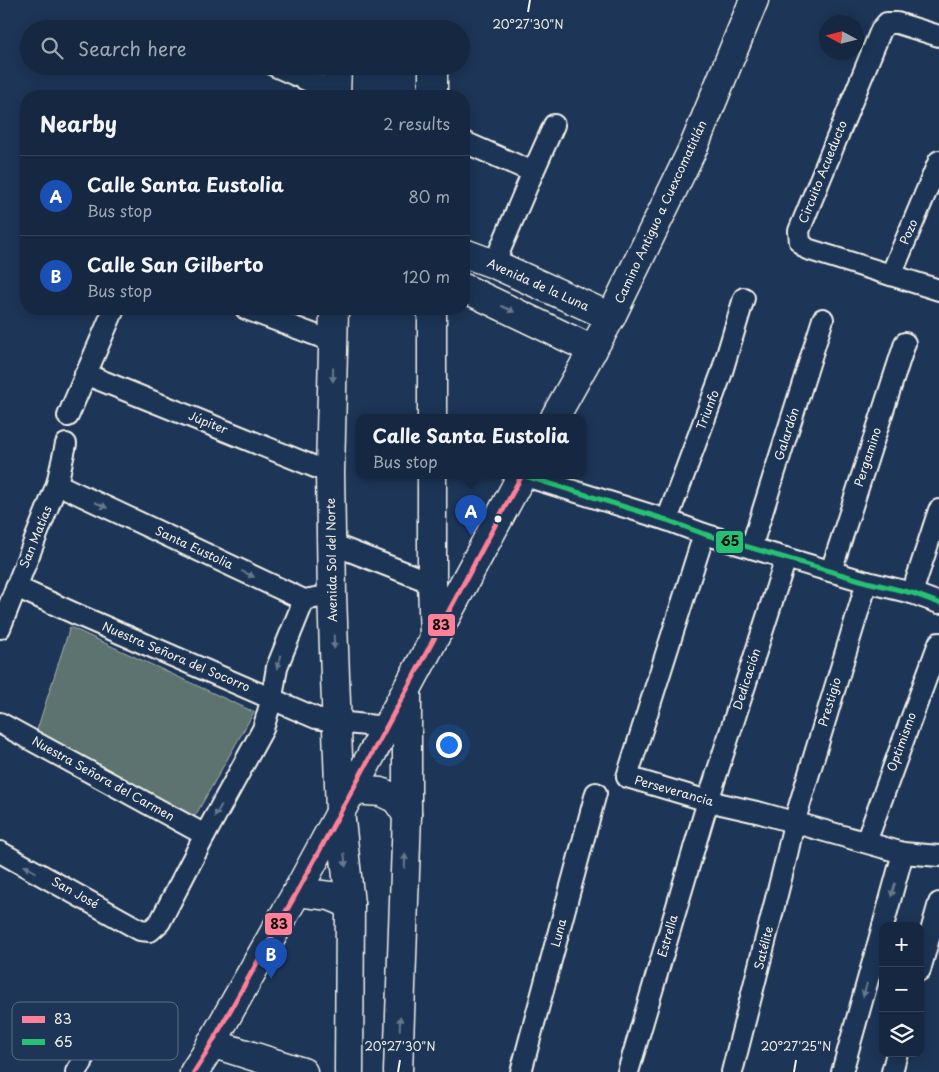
<!DOCTYPE html>
<meta charset="utf-8">
<style>
body{margin:0;font-family:"Playpen Sans",sans-serif;background:#1f3048;color:#f1f3f6}
.controls{position:absolute;right:15px;bottom:15px;display:grid;overflow:hidden;border-radius:10px;box-shadow:0 2px 12px #0003}
.controls button{width:45px;height:45px;display:grid;place-items:center;padding:0;border:0;border-bottom:1px solid #35445a;background:#162841;color:#f1f3f6;font:25px sans-serif}
.compass{position:absolute;left:819px;top:15px;width:45px;height:45px;border-radius:50%;background:#162841;box-shadow:0 2px 12px #0003;rotate:277deg}
.you{position:absolute;left:448px;top:744px;width:18px;height:18px;margin:-12px;border:4px solid #fff;border-radius:50%;background:#1a73e8;box-shadow:0 0 0 8px #1a73e833}
.badge{display:grid;place-items:center;width:32px;height:32px;border-radius:50%;background:#8abfa5;color:#fff;font-size:16px;font-weight:700}
.pin{position:absolute;translate:-50% -41px;filter:drop-shadow(0 1px 2px #0008)}
.pin::after{content:'';position:absolute;top:26px;width:18px;height:15px;background:inherit;clip-path:polygon(0 0,100% 0,50% 100%)}
.popup{position:absolute;left:356px;top:414px;width:230px;height:65px;box-sizing:border-box;display:grid;place-content:center;border-radius:10px;background:#162841;filter:drop-shadow(0 1px 4px #0005);font-size:16px;white-space:nowrap;color:#9ea6b1}
.popup b{font-size:19px;color:#f1f3f6}
.popup::after{content:'';position:absolute;left:50%;top:100%;margin-left:-10px;border:10px solid transparent;border-top-color:#162841}
.list{margin:0;padding:0;list-style:none}
h2{display:flex;justify-content:space-between;align-items:center;height:65px;margin:0;padding:0 20px;font-size:21px}
h2 small{font-size:16px;font-weight:400;color:#9ea6b1}
.list li{display:grid;grid-template-columns:32px 1fr auto;gap:15px;align-items:center;box-sizing:border-box;height:80px;padding:0 20px;border-top:1px solid #35445a}
.list b{display:block;font-size:19px;white-space:nowrap}
.list p{margin:0;font-size:16px;white-space:nowrap;color:#9ea6b1}
.list em{font-size:16px;font-style:normal;color:#9ea6b1}
.icon{flex:none;width:28px;height:28px;fill:none;stroke:currentColor;stroke-width:2;stroke-linecap:round;stroke-linejoin:round}
.map{position:relative;flex:none;width:939px;height:1072px;overflow:hidden}
.search{position:absolute;background:#162841;box-shadow:0 2px 12px #0003;left:20px;top:20px;width:450px;height:55px;display:flex;align-items:center;gap:12px;box-sizing:border-box;padding:0 18px;border-radius:28px;color:#9ea6b1;font-size:19px}
.panel{position:absolute;background:#162841;box-shadow:0 2px 12px #0003;left:20px;top:90px;width:450px;height:225px;border-radius:20px}
.map>svg:first-child{display:block}
.green{fill:#5c736f;stroke:#a8b2ac}
.lines{fill:none;stroke-linecap:round;stroke-linejoin:round}
.street-casing{stroke:#f4f1e8;stroke-width:24}
.secondary-casing{stroke:#f4f1e8;stroke-width:31}
.street{stroke:#1d3557;stroke-width:20}
.secondary{stroke:#1d3557;stroke-width:28}
.bus-1-casing{stroke:#1d3557;stroke-width:9}
.bus-2-casing{stroke:#1d3557;stroke-width:9}
.bus-1{stroke:#ff8098;stroke-width:5}
.bus-2{stroke:#26c172;stroke-width:5}
.oneway{fill:#68778a}
.ticks{fill:none;stroke:#f4f1e8;stroke-width:2}
.bus-dot{fill:#f4f1e8;stroke:#1d3557;stroke-width:2}
.labels{text-anchor:middle;stroke-width:5;stroke-linejoin:round;paint-order:stroke}
.street-label{font-size:12px;fill:#f4f1e8;stroke:#1d3557}
.key{fill:#1d3557;stroke:#5e6d82;stroke-width:1}
.key-label{font-size:14px;fill:#f4f1e8}
.ticks-label{font-size:12px;text-anchor:middle;fill:#f4f1e8;stroke:#1d3557;stroke-width:5;stroke-linejoin:round;paint-order:stroke}
.line-badge{stroke:#1d3557;stroke-width:2}
.pale-badge-label{font-size:14px;text-anchor:middle;font-weight:bold;fill:#111}
</style>
<div class="map">
<svg width="939" height="1072" viewBox="0 0 939 1072">
<rect width="100%" height="100%" fill="#1d3557"/>
<filter id="ink" filterUnits="userSpaceOnUse"><feTurbulence type="fractalNoise" baseFrequency=".02" numOctaves="2"/><feDisplacementMap in="SourceGraphic" scale="10" xChannelSelector="R" yChannelSelector="G"/><feConvolveMatrix kernelMatrix="1 2 1 2 8 2 1 2 1" color-interpolation-filters="sRGB"/></filter>
<g filter="url(#ink)">
<polygon class="green" points="70,627 254,712 190,825 36,733"/>
<g class="lines">
<g class="street-casing">
<g id="street">
<polyline points="939,36 897,23 887,23 881,30 799,231 800,242 807,249 939,290"/>
<polyline points="275,66 336,93"/>
<polyline points="464,142 533,172"/>
<polyline points="494,264 533,172 554,125"/>
<polyline points="891,275 939,161"/>
<polyline points="246,309 334,342"/>
<polyline points="85,374 330,473"/>
<polyline points="68,416 114,309"/>
<polyline points="522,475 667,520 704,534 867,582 912,593 939,603"/>
<polyline points="57,484 304,600 332,595"/>
<polyline points="667,520 721,375 744,298"/>
<polyline points="704,534 627,777 708,801 761,813 903,853 939,856"/>
<polyline points="332,544 432,583"/>
<polyline points="751,548 823,319"/>
<polyline points="831,571 905,343"/>
<polyline points="16,587 78,615 316,718 337,722 386,727"/>
<polyline points="912,593 939,510"/>
<polyline points="0,628 57,484 66,444"/>
<polyline points="0,723 205,835"/>
<polyline points="866,842 939,643"/>
<polyline points="0,852 140,930 150,931 160,922 205,835 263,729 272,698 277,667 304,600"/>
<polyline points="883,926 903,853"/>
<polyline points="920,970 939,903"/>
<polyline points="76,1072 82,1063"/>
<polyline points="521,1072 596,793"/>
<polyline points="628,1072 708,801 786,558"/>
<polyline points="732,1072 786,859 794,823 867,582"/>
<polyline points="842,1072 883,926"/>
<polyline points="892,1072 897,1053"/>
</g>
</g>
<g class="secondary-casing">
<g id="secondary">
<polyline points="336,96 337,66"/>
<polyline points="433,96 433,73"/>
<polyline points="464,253 494,264 611,317"/>
<polyline points="464,288 593,350"/>
<polyline points="334,309 330,473 332,595 340,811 350,904 349,1072"/>
<polyline points="432,309 432,417"/>
<polyline points="555,417 611,317 694,146 754,0"/>
<polyline points="432,475 432,583 434,636"/>
<polyline points="352,790 381,792 396,799 407,815"/>
<polyline points="297,892 330,896 350,904"/>
<polyline points="211,1043 303,1072"/>
<polyline points="194,1072 205,1055 297,892 407,689 522,475"/>
<polyline points="398,1072 407,815 407,691"/>
</g>
</g>
<use href="#street" class="street"/>
<use href="#secondary" class="secondary"/>
<g class="bus-1-casing">
<polyline id="bus-1" points="194,1072 205,1055 297,892 407,689 522,475"/>
</g>
<g class="bus-2-casing">
<polyline id="bus-2" points="522,475 667,520 704,534 867,582 912,593 939,603"/>
</g>
<use href="#bus-1" class="bus-1"/>
<use href="#bus-2" class="bus-2"/>
</g>
<defs><path id="oneway-solid" d="M-6-.8H1V-3.2L6.5 0L1 3.2V.8H-6Z" transform="scale(1.25)"/></defs>
<g class="oneway">
<use href="#oneway-solid" transform="translate(508 309) rotate(25)"/>
<use href="#oneway-solid" transform="translate(333 375) rotate(91)"/>
<use href="#oneway-solid" transform="translate(101 505) rotate(25)"/>
<use href="#oneway-solid" transform="translate(248 574) rotate(25)"/>
<use href="#oneway-solid" transform="translate(334 642) rotate(88)"/>
<use href="#oneway-solid" transform="translate(279 662) rotate(109)"/>
<use href="#oneway-solid" transform="translate(218 811) rotate(119)"/>
<use href="#oneway-solid" transform="translate(345 860) rotate(84)"/>
<use href="#oneway-solid" transform="translate(405 861) rotate(-88)"/>
<use href="#oneway-solid" transform="translate(30 869) rotate(-151)"/>
<use href="#oneway-solid" transform="translate(893 890) rotate(106)"/>
<use href="#oneway-solid" transform="translate(865 990) rotate(106)"/>
<use href="#oneway-solid" transform="translate(400 1023) rotate(-88)"/>
</g>
</g>
<path class="ticks" d="M528 12 530 0M398 1072 400 1060M794 1072 796 1060"/>
<circle class="bus-dot" cx="498" cy="519" r="4.5"/>
<g class="labels">
<g class="street-label">
<text transform="translate(823 172) rotate(-68)" y="4">Circuito Acueducto</text>
<text transform="translate(661 212) rotate(-65)" y="4">Camino Antiguo a Cuexcomatitlán</text>
<text transform="translate(909 232) rotate(-67)" y="4">Pozo</text>
<text transform="translate(538 285) rotate(24)" y="4">Avenida de la Luna</text>
<text transform="translate(708 410) rotate(-69)" y="4">Triunfo</text>
<text transform="translate(208 423) rotate(22)" y="4">Júpiter</text>
<text transform="translate(787 434) rotate(-72)" y="4">Galardón</text>
<text transform="translate(868 457) rotate(-72)" y="4">Pergamino</text>
<text transform="translate(36 537) rotate(-68)" y="4">San Matías</text>
<text transform="translate(194 548) rotate(25)" y="4">Santa Eustolia</text>
<text transform="translate(332 560) rotate(-91)" y="4">Avenida Sol del Norte</text>
<text transform="translate(176 657) rotate(23)" y="4">Nuestra Señora del Socorro</text>
<text transform="translate(747 679) rotate(-72)" y="4">Dedicación</text>
<text transform="translate(830 702) rotate(-73)" y="4">Prestigio</text>
<text transform="translate(902 742) rotate(-70)" y="4">Optimismo</text>
<text transform="translate(103 779) rotate(29)" y="4">Nuestra Señora del Carmen</text>
<text transform="translate(674 791) rotate(16)" y="4">Perseverancia</text>
<text transform="translate(75 893) rotate(29)" y="4">San José</text>
<text transform="translate(559 933) rotate(-75)" y="4">Luna</text>
<text transform="translate(668 936) rotate(-74)" y="4">Estrella</text>
<text transform="translate(764 948) rotate(-76)" y="4">Satélite</text>
</g>
</g>
<rect x="12" y="1002" width="166" height="58" rx="8" class="key"/>
<rect x="22" y="1016" width="23" height="7" fill="#ff8098"/>
<rect x="22" y="1039" width="23" height="6" fill="#26c172"/>
<g class="key-label">
<text x="54" y="1024">83</text>
<text x="54" y="1047">65</text>
</g>
<g class="ticks-label">
<text x="528" y="29">20°27'30"N</text>
<text x="400" y="1051">20°27'30"N</text>
<text x="796" y="1051">20°27'25"N</text>
</g>
<g class="line-badge">
<rect x="715" y="530" width="29" height="24" rx="5" fill="#26c172"/>
<rect x="427" y="613" width="29" height="24" rx="5" fill="#ff8098"/>
<rect x="264" y="912" width="29" height="24" rx="5" fill="#ff8098"/>
</g>
<g class="pale-badge-label">
<text x="730" y="546">65</text>
<text x="441" y="630">83</text>
<text x="279" y="929">83</text>
</g>
</svg>
<div class="controls">
<button>+</button>
<button>−</button>
<button><svg class="icon" aria-label="layers" viewBox="0 0 24 24"><path d="M12 4l9 5-9 5-9-5zM3 14l9 5 9-5"/></svg></button>
</div>
<svg class="compass" viewBox="-18 -18 36 36"><path d="M0-13l5 13h-10z" fill="#e53935"/><path d="M0 13l5-13h-10z" fill="#9ea6b1"/></svg>
<div class="you"></div>
<div class="pin badge" style="left:471px;top:536px;background:#1a4fb4">A</div>
<div class="popup"><b>Calle Santa Eustolia</b>Bus stop</div>
<div class="pin badge" style="left:271px;top:979px;background:#1a4fb4">B</div>
<div class="search"><svg class="icon" aria-label="search" viewBox="0 0 24 24"><circle cx="10" cy="10" r="6"/><path d="M15 15l6 6"/></svg>Search here</div>
<section class="panel">
<h2>Nearby<small>2 results</small></h2>
<ul class="list">
<li><span class="badge" style="background:#1a4fb4">A</span><div><b>Calle Santa Eustolia</b><p>Bus stop</p></div><em>80 m</em></li>
<li><span class="badge" style="background:#1a4fb4">B</span><div><b>Calle San Gilberto</b><p>Bus stop</p></div><em>120 m</em></li>
</ul>
</section>
</div>
